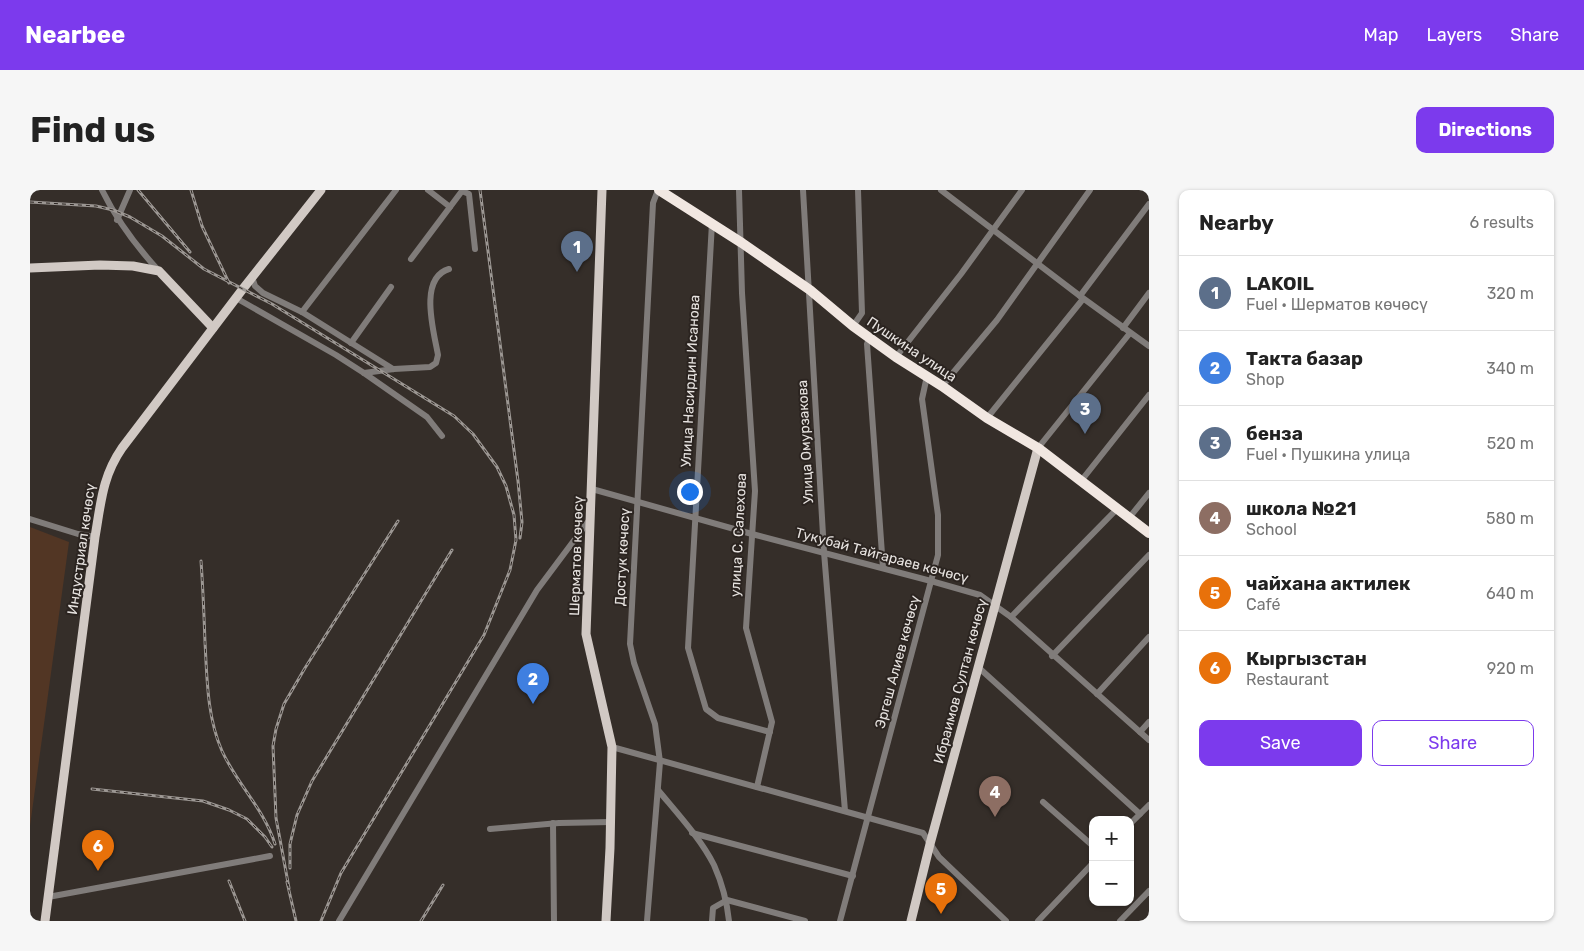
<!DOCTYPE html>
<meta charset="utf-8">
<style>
body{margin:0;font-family:Rubik,sans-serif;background:#f6f6f6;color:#222}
.controls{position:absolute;right:15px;bottom:15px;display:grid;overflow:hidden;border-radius:10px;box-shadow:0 1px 4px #0004}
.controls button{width:45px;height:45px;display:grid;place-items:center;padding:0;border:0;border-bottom:1px solid #e0e0e0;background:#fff;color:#222;font:25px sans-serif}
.you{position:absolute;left:659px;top:301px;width:18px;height:18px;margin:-12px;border:4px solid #fff;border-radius:50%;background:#1a73e8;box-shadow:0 0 0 8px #1a73e833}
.badge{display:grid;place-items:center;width:32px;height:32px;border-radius:50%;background:#7c3aed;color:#fff;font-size:16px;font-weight:700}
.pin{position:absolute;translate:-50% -41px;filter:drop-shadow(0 1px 2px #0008)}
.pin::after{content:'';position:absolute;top:26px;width:18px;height:15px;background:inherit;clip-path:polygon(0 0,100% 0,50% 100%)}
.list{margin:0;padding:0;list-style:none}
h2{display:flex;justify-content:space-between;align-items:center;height:65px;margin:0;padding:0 20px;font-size:21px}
h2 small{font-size:16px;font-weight:400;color:#767676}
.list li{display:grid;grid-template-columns:32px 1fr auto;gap:15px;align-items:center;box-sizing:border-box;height:75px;padding:0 20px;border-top:1px solid #e0e0e0}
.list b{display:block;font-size:19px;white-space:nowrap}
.list p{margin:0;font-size:16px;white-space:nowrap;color:#767676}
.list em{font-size:16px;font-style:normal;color:#767676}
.actions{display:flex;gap:10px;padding:15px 20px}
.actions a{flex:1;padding:11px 0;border:1px solid #7c3aed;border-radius:10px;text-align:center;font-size:18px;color:#7c3aed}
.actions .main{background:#7c3aed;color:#fff}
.map{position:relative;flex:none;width:1119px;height:731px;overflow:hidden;border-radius:10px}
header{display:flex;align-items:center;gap:30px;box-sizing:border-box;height:70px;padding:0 25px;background:#7c3aed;color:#fff}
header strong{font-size:24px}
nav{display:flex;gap:28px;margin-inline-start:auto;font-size:18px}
.intro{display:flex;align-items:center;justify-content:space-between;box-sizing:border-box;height:120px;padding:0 30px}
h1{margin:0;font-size:35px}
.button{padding:12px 22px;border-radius:10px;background:#7c3aed;color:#fff;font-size:18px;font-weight:700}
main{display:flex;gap:30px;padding:0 30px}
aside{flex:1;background:#fff;border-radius:10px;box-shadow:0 1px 4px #0004}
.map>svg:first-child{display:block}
.green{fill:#523624}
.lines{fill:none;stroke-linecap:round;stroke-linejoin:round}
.minor{stroke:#807c7a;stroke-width:6}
.major{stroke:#d1c9c4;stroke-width:9}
.highway{stroke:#f1e7e1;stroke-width:10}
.rail-casing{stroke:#9c9793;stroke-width:3}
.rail{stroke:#2b2420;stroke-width:1;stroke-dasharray:4;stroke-linecap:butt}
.labels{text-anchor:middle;stroke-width:4;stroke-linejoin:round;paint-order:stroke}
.street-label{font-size:14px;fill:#e7e3e0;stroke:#2b2420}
</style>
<header>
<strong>Nearbee</strong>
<nav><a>Map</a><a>Layers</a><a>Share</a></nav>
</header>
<div class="intro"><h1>Find us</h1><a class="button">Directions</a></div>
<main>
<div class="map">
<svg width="1119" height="731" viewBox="0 0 1119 731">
<rect width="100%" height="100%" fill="#352e29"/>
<polygon class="green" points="0,337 39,352 0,636"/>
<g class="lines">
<g class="minor">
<path d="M72 0C87 31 106 56 129 81"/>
<polyline points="398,0 420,17"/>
<polyline points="709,0 712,103 725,301 716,438 742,532 727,597"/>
<polyline points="773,0 794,362 815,621"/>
<polyline points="911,0 1050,106 1119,156"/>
<polyline points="87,30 100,0"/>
<polyline points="682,33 658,458 676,519 688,528 740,542"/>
<polyline points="381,69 432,1 439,4 445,59"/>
<polyline points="222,87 225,96 233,103 272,122 363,179"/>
<polyline points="1050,106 1119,14"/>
<polyline points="206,108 306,165 334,183 397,227 412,246"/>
<polyline points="272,122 366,0"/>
<polyline points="823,136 832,123 828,0"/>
<polyline points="1093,138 1119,103"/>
<polyline points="840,147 837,154 853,378"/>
<polyline points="321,153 361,97"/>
<polyline points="866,167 931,84 992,0"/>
<path d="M334 183 364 179 400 177 406 173 408 165C404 142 388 88 419 79"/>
<polyline points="912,196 967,130 1060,0"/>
<polyline points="957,228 1053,109"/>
<polyline points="1008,258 1100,143"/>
<polyline points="1051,291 1119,205"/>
<polyline points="562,299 722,344 901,391 950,405 981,427 1119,550"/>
<polyline points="1099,328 1119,303"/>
<polyline points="0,329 48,344 65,347"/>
<polyline points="981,427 1087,319"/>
<polyline points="1022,466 1119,365"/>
<polyline points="948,477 1110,624"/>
<polyline points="1067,504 1119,447"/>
<polyline points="1110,542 1119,532"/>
<polyline points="582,557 893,643 909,667 976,731"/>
<path d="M628 600C647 623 671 649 684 675 692 693 697 712 699 731"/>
<polyline points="1013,612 1063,656"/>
<polyline points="523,633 524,731"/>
<polyline points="1100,634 1119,615"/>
<polyline points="460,639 529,633 581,632"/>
<polyline points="662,643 823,686"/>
<polyline points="18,707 240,666"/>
<polyline points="309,731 507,400 560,329"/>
<polyline points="617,731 630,572 625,534 604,473 600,454 623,13 628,0"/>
<polyline points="682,731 683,718 697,710 775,731"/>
<polyline points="810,731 908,365 908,325 892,209 897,186"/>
<polyline points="1008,731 1063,673"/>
<polyline points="1090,731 1119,701"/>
</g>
<g class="major">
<polyline points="572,0 556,444 582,557 580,658 576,731"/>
<polyline points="0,78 70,75 103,76 129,81 183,138"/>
<path d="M15 731 65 347C71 313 72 287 92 258L212 100 291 0"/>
<polyline points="881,731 900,654 1008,258"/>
</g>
<polyline class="highway" points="629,0 712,53 780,100 823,136 866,167 912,196 957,228 1008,258 1119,343"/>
<g class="rail-casing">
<g id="rail">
<polyline points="108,0 160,62"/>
<polyline points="161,0 172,36 199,93"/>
<polyline points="450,0 488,291 492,332 490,348"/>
<polyline points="0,12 66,16 83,20 100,27 132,46 174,79 242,114 424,226 443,244 467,277 476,296 484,325 486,350 480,380 454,445 311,683 291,731"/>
<path d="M171 371C173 398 174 425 175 452 177 488 177 527 192 561 207 594 234 619 245 654"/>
<polyline points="62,599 173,611 199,620 217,629 235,647 242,657"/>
<polyline points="260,678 260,654 267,625 282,591 422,360"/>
<polyline points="199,691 215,731"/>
<polyline points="257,692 266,731"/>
<polyline points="259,698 246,628 243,556 246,539 254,514 275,478 368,331"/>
<polyline points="391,731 413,695"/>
</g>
</g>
<use href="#rail" class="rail"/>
</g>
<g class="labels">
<g class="street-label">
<text transform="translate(882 159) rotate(34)" y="5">Пушкина улица</text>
<text transform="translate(660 191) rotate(-87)" y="5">Улица Насирдин Исанова</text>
<text transform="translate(775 252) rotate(-93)" y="5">Улица Омурзакова</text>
<text transform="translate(708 345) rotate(-87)" y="5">улица С. Салехова</text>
<text transform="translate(51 359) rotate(-82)" y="5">Индустриал көчөсү</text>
<text transform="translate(852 365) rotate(15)" y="5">Тукубай Тайгараев көчөсү</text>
<text transform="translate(546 366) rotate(-88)" y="5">Шерматов көчөсү</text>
<text transform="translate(592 367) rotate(-87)" y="5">Достук көчөсү</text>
<text transform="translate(867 472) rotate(-75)" y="5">Эргеш Алиев көчөсү</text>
<text transform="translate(930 491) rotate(-75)" y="5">Ибраимов Султан көчөсү</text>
</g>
</g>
</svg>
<div class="controls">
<button>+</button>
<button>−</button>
</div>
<div class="you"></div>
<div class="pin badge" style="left:547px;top:82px;background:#5c6f8a">1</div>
<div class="pin badge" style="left:503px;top:514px;background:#3f7fe0">2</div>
<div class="pin badge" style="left:1055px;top:244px;background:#5c6f8a">3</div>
<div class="pin badge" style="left:965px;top:627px;background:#8d6e63">4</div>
<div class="pin badge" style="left:911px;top:724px;background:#e8710a">5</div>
<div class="pin badge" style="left:68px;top:681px;background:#e8710a">6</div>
</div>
<aside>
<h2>Nearby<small>6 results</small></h2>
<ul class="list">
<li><span class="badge" style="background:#5c6f8a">1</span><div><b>LAKOIL</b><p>Fuel · Шерматов көчөсү</p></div><em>320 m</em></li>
<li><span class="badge" style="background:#3f7fe0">2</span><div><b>Такта базар</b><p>Shop</p></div><em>340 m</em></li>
<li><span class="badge" style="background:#5c6f8a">3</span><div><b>бенза</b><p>Fuel · Пушкина улица</p></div><em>520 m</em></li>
<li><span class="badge" style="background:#8d6e63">4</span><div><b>школа №21</b><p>School</p></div><em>580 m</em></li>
<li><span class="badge" style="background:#e8710a">5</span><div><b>чайхана актилек</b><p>Café</p></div><em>640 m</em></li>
<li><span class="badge" style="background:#e8710a">6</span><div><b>Кыргызстан</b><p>Restaurant</p></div><em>920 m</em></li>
</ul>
<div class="actions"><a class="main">Save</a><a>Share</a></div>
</aside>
</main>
